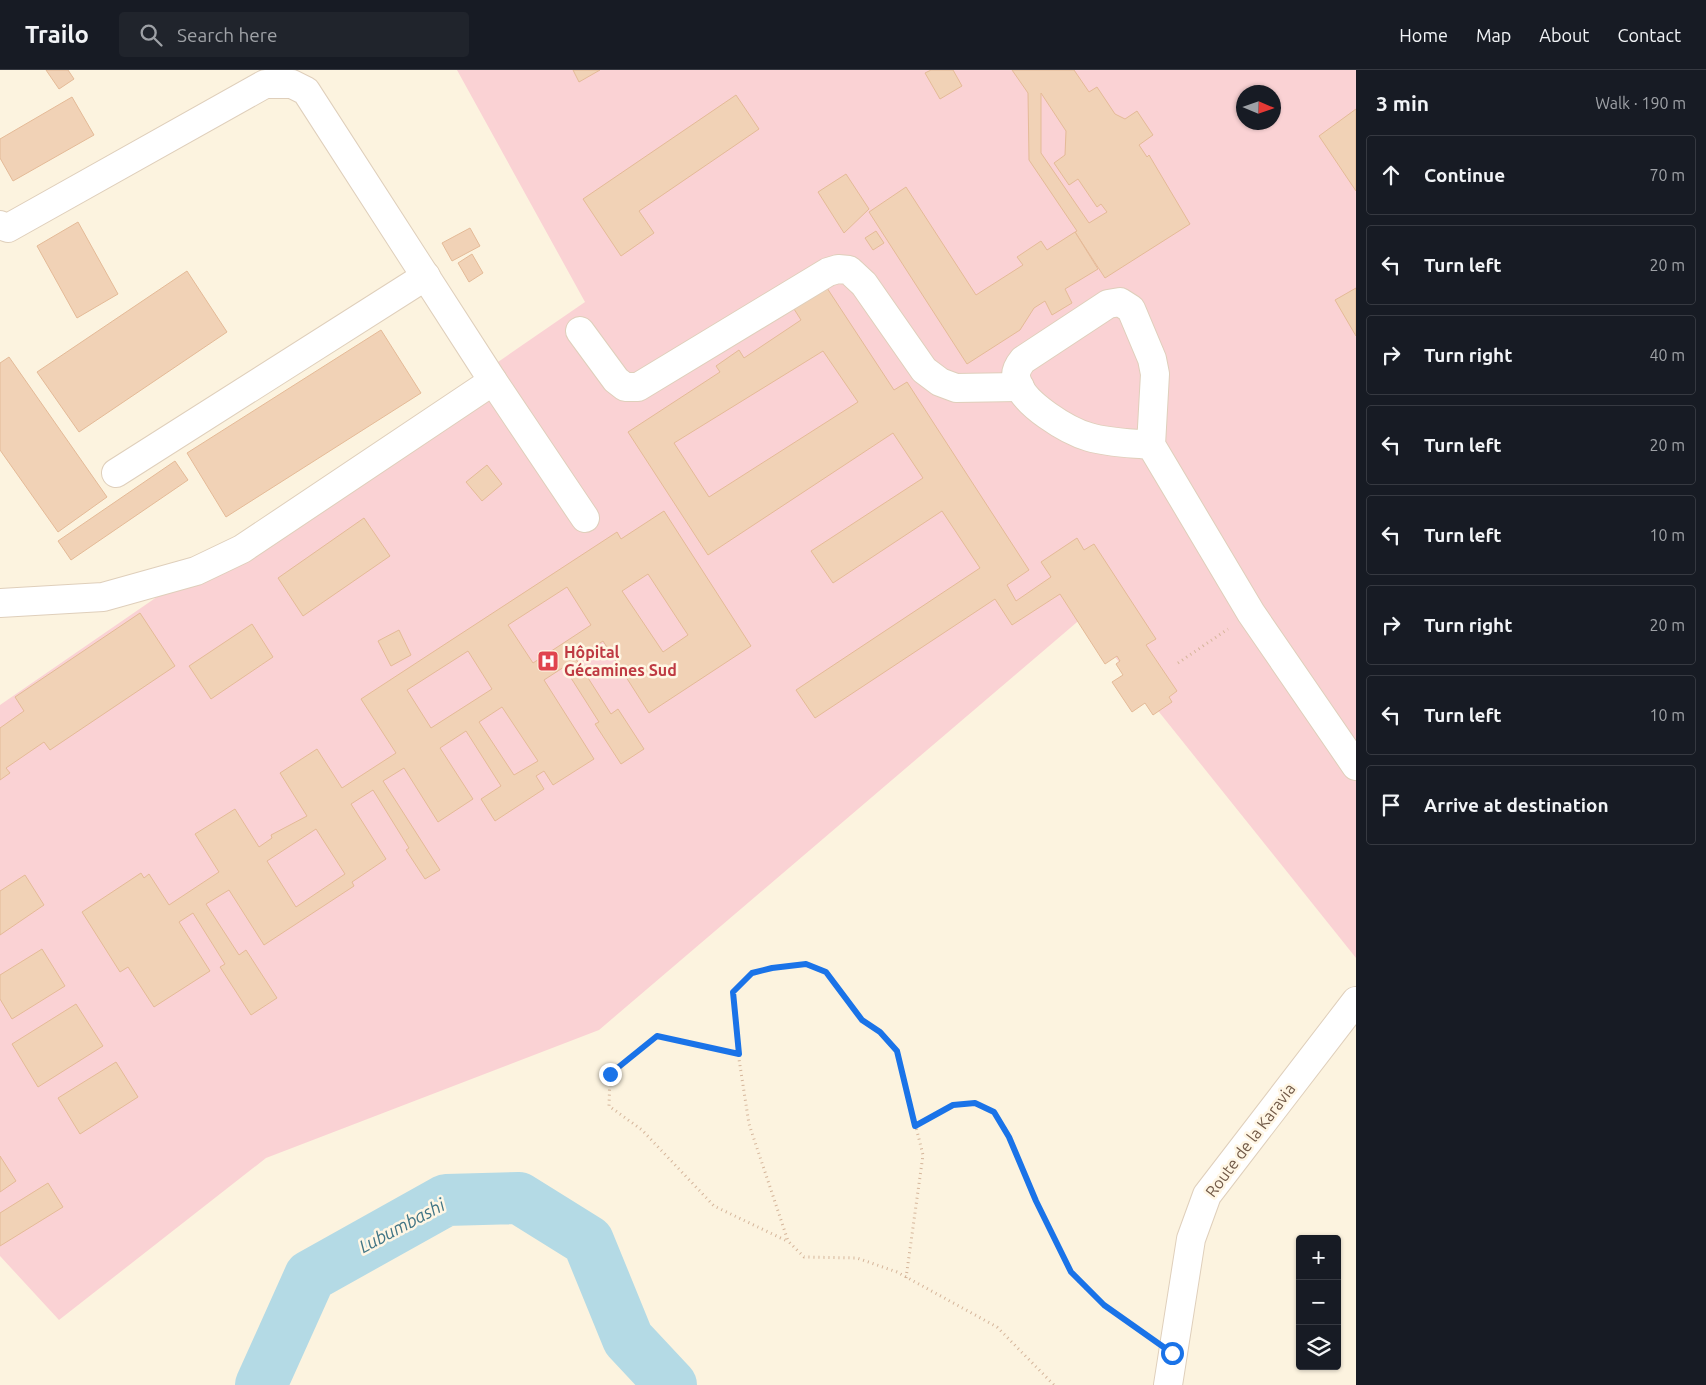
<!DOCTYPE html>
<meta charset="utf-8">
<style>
body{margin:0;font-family:Ubuntu,sans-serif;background:#20242c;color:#f1f3f6}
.controls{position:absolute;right:15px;bottom:15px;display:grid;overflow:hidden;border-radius:5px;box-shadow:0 1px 4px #0004}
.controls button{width:45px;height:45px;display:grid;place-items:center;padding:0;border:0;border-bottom:1px solid #363941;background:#171b24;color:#f1f3f6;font:25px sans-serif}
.compass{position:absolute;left:1236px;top:15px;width:45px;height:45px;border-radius:50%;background:#171b24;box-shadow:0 1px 4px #0004;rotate:92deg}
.stop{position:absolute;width:15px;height:15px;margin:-11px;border:4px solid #1a73e8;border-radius:50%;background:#fff}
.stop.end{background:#1a73e8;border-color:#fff;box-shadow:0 1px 5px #0008}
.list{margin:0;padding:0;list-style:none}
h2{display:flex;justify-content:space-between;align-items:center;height:65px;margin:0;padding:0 20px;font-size:21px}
h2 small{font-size:16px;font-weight:400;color:#9ea1a6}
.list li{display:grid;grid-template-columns:32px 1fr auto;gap:15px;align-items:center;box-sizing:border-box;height:80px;margin:0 10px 10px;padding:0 10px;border:1px solid #363941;border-radius:5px}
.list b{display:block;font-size:19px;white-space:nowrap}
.list em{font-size:16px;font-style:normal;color:#9ea1a6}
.icon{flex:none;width:28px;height:28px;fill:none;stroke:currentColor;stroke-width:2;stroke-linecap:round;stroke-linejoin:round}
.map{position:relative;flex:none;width:1356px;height:1315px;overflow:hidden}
header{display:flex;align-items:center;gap:30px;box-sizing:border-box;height:70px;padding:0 25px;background:#171b24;border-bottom:1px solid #363941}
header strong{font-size:24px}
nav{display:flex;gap:28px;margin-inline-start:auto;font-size:18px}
.search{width:350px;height:45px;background:#20242c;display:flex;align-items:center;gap:12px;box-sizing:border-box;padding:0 18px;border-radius:5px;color:#9ea1a6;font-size:19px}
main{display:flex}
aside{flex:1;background:#171b24}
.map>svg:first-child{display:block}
.medical{fill:#fad2d4;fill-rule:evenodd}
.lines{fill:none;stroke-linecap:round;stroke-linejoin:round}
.river{stroke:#b4dae5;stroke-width:52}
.building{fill:#f1d2b6;stroke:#e4ba97;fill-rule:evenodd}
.minor-casing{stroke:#dfcfbb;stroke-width:30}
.path{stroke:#d5b59a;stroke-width:3;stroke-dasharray:1 4;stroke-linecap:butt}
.minor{stroke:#fff;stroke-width:28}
.route{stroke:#1a73e8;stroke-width:6}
.labels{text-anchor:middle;stroke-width:5;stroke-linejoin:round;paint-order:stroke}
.health-label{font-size:16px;font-weight:bold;fill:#be3a42;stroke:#fff6e4;text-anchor:start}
.street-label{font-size:16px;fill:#715947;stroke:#fff6e4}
.water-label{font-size:18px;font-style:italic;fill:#417585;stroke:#fff6e4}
</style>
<header>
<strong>Trailo</strong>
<div class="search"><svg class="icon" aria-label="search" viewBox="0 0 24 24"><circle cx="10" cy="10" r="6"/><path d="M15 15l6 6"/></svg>Search here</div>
<nav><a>Home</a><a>Map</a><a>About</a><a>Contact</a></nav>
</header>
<main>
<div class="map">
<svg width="1356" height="1315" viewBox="0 0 1356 1315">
<rect width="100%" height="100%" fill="#fcf3df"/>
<path class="medical" d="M457 0H1356V888L1083 547 599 960 266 1088 59 1250 0 1186V635L585 232ZM1244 22H1274V52H1244Z"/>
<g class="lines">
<polyline class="river" points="261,1315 310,1206 446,1130 519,1128 588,1171 628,1269 671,1315"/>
</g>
<g class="building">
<polygon points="46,0 68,0 74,9 59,19"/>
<polygon points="573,0 600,0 579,12"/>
<polygon points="931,0 953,0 962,16 940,29 925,3"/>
<path d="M1012 0H1074L1089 22 1097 17 1115 44 1125 49 1137 41 1153 65 1139 75 1147 87 1149 85 1190 154 1105 208 1075 162 1077 161 1029 90 1028 23ZM1041 23 1066 61 1065 85 1054 93 1069 115 1078 109 1097 137 1101 134 1107 142 1089 153 1041 83Z"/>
<polygon points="736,25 759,59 639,141 654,163 621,186 583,129"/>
<polygon points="72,27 94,65 13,111 0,88 0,69"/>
<polygon points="1356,39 1356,121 1319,66"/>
<polygon points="846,104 869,139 844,163 818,122"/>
<polygon points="906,117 976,225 1023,195 1017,187 1041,171 1047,180 1075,162 1098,199 1065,219 1072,233 1052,245 1045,231 1034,238 1020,260 967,294 869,142"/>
<polygon points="78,152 118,224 77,248 37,176"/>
<polygon points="470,158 480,176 452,191 442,173"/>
<polygon points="876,161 884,173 873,180 865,168"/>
<polygon points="472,184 483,203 469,212 458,193"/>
<polygon points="187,201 227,262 79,362 37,302"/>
<path d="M827 218 894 320 907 312 1029 500 1007 515 1016 531 1051 507 1041 492 1077 468 1084 480 1094 474 1156 569 1146 575 1177 621 1169 627 1172 632 1153 645 1145 633 1132 642 1112 612 1123 605 1116 594 1120 591 1117 586 1105 594 1060 524 1012 555 995 529 815 648 796 620 980 498 942 441 833 513 811 481 923 408 893 363 708 485 628 362 720 302 716 296 739 280 744 288 801 250 794 239ZM823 281 858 332 709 427 674 373Z"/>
<polygon points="1356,218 1356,266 1335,230"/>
<polygon points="381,260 421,323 226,447 187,383"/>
<polygon points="9,287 107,427 58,462 0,380 0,293"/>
<polygon points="175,391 188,410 71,490 58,471"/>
<polygon points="487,395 502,414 482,431 466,412"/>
<path d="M664 441 751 576 649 643 603 571 576 589 611 644 618 639 644 679 621 694 595 654 599 652 564 597 544 610 594 689 553 715 544 701 536 706 544 719 495 751 481 729 501 716 466 661 440 678 473 729 438 752 404 698 383 711 440 800 425 809 406 780 409 778 373 720 351 734 386 789 352 812 354 816 264 875 229 820 206 834 239 885 246 880 277 928 251 945 220 897 225 894 193 843 179 852 210 901 154 937 128 897 120 902 82 842 141 803 144 808 149 804 169 835 219 802 195 764 235 739 259 777 272 768 271 765 307 746 280 703 317 679 342 718 396 683 361 629 617 462 621 469ZM648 504 688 565 663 582 622 521ZM567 517 591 555 533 593 508 555ZM468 581 492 619 431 658 407 620ZM502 637 538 691 514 705 479 652ZM316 759 345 804 296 837 267 791Z"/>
<polygon points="364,448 390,486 303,546 278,508"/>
<polygon points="140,543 175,596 50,680 44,672 6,698 10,703 0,710 0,658 24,641 15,627"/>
<polygon points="252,554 273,587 211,629 189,596"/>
<polygon points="399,560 411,585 391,596 378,571"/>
<polygon points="25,805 44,835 0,865 0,821"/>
<polygon points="42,879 65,916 12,949 0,929 0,905"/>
<polygon points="76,934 103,976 38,1017 12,974"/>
<polygon points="116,992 138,1027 80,1064 58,1028"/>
<polygon points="0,1086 16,1111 0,1122"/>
<polygon points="48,1113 63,1137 0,1176 0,1143"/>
</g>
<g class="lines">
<g class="minor-casing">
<g id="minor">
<polyline points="0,155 8,158 265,14 292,14 306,21 493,311 242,479 196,501 103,527 0,533"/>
<polyline points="580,261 616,310 625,317 638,317 828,202 838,199 849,200 864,214 924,300 940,312 956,318 1020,317"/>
<polyline points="493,311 585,448"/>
<path d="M1151 375C1130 373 1109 373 1089 367 1068 361 1023 334 1017 311 1014 303 1018 296 1023 290L1108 234 1120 232 1131 239 1152 289 1155 304 1151 375 1251 543 1356 696"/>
<polyline points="116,403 426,206"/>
<polyline points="1168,1315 1191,1169 1207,1125 1356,931"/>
</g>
</g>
<g class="path">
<polyline points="1178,593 1228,559"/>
<polyline points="739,984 657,966 610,1004 609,1036 642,1060 714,1136 787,1171"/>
<path d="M915 1056C942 1041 962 1024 992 1041 1006 1049 1028 1114 1037 1132 1047 1154 1058 1178 1070 1200 1084 1223 1125 1250 1148 1266"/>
<polyline points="906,1208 923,1085 897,981 880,962 862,950 826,902 806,894 772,898 753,903 733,922 737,976 749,1054 788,1171 804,1187 857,1188 897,1202 997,1257 1054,1315"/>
</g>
<use href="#minor" class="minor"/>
</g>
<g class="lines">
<polyline class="route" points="610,1004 657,966 739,984 733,922 752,903 772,898 806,894 826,902 862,950 880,962 897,981 915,1056 953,1035 975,1033 994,1042 1009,1067 1036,1131 1071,1202 1104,1235 1172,1283"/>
</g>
<defs>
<g id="hospital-square" transform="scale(1.125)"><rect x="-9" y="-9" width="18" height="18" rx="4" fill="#e0444e" stroke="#fff6e4"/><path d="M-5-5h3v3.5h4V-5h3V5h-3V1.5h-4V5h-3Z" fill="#fff"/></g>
</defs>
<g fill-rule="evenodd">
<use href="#hospital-square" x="548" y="591"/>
</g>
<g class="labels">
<g class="health-label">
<text x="564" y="588">Hôpital<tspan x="564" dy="18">Gécamines Sud</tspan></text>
</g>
<g class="street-label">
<text transform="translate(1250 1070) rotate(-53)" y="6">Route de la Karavia</text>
</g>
<g class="water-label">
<text transform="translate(402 1156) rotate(-28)" y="6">Lubumbashi</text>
</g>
</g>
</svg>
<div class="controls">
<button>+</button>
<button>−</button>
<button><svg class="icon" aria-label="layers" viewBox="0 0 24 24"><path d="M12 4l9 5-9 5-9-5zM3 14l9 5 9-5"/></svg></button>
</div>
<svg class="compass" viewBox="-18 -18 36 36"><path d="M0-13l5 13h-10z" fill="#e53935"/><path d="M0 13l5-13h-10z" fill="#9ea1a6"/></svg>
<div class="stop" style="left:1172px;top:1283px"></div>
<div class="stop end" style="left:610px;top:1004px"></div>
</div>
<aside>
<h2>3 min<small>Walk · 190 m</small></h2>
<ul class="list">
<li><svg class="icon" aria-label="ahead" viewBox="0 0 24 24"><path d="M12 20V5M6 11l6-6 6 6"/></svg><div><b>Continue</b></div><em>70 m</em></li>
<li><svg class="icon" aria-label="left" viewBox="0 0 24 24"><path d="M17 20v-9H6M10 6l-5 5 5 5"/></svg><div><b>Turn left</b></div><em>20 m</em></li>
<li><svg class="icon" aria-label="right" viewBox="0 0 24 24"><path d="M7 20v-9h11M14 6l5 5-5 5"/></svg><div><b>Turn right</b></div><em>40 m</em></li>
<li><svg class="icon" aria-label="left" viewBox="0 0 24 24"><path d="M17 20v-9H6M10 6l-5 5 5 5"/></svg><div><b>Turn left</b></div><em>20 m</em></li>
<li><svg class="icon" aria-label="left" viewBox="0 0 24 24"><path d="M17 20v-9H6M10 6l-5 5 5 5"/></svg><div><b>Turn left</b></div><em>10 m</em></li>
<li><svg class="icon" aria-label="right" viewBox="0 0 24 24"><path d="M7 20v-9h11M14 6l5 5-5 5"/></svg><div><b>Turn right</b></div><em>20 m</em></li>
<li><svg class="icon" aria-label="left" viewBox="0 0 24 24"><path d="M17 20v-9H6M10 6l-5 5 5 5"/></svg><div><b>Turn left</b></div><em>10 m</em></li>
<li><svg class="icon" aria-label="arrive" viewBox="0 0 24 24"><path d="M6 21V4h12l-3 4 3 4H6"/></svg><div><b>Arrive at destination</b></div></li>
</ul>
</aside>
</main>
